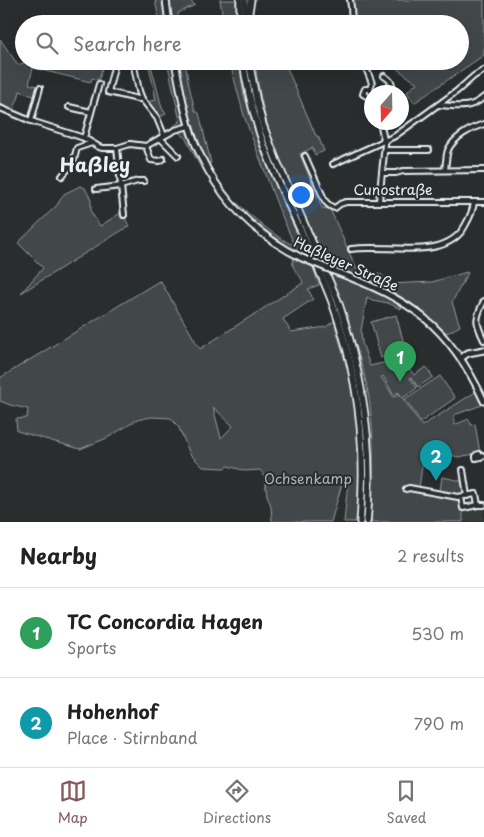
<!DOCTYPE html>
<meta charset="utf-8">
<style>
body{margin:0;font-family:"Playpen Sans",sans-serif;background:#f6f6f6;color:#222}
.compass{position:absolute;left:364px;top:85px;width:45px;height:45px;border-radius:50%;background:#fff;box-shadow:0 5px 20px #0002;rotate:200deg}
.you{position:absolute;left:300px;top:194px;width:18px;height:18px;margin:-12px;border:4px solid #fff;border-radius:50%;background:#1a73e8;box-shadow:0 0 0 8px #1a73e833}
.badge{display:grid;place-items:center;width:32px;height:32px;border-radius:50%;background:#85585c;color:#fff;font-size:16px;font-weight:700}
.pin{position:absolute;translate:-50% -41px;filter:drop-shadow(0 1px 2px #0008)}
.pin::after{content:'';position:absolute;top:26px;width:18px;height:15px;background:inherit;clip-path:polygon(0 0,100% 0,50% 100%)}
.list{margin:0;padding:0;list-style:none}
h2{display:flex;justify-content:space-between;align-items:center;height:65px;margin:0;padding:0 20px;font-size:21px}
h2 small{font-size:16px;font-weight:400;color:#767676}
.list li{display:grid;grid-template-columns:32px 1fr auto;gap:15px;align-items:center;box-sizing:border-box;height:90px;padding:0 20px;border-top:1px solid #e0e0e0}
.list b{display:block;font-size:19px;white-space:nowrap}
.list p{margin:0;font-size:16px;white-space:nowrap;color:#767676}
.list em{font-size:16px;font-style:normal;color:#767676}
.icon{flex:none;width:28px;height:28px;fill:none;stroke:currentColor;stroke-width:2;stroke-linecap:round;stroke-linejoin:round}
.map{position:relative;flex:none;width:484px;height:522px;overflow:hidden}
.search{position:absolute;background:#fff;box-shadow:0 5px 20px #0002;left:15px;right:15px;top:15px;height:55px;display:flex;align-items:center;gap:12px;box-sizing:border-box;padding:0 18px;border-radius:28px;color:#767676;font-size:19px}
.sheet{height:245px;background:#fff}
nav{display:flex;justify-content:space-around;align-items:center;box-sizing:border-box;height:70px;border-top:1px solid #e0e0e0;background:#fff;font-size:14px;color:#767676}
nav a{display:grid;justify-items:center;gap:2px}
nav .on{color:#85585c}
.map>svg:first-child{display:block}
.built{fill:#363a3b}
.green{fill:#424648;stroke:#959ca0;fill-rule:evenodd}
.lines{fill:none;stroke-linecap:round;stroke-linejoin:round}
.minor-casing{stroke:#e8f1f8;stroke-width:8}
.major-casing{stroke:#e8f1f8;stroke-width:9}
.highway-casing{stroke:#e8f1f8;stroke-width:9}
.minor{stroke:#2a2d2e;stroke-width:4}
.major{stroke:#2a2d2e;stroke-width:5}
.highway{stroke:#2a2d2e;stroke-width:5.5}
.major-bridge-casing{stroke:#e8f1f8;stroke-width:9;stroke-linecap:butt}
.major-bridge{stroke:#2a2d2e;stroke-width:5}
.labels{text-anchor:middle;stroke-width:4;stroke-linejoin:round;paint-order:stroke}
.street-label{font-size:14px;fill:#e8f1f8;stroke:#2a2d2e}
.park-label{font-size:14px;fill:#aeb5ba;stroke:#2a2d2e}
.district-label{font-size:19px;font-weight:bold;fill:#e8f1f8;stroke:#2a2d2e}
</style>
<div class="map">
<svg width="484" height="522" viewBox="0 0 484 522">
<rect width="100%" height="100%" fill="#2a2d2e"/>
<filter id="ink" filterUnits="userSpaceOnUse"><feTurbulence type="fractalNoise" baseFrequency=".02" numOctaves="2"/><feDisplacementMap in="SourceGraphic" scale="10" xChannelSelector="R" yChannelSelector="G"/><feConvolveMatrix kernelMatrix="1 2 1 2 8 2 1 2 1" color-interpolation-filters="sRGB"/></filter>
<g filter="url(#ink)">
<polygon class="built" points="484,507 484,522 463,522 465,510"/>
<g class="green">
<polygon points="155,0 189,0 195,5 178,13 179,24 160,24"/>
<polygon points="220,0 236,0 236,24 224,24"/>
<polygon points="351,0 484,0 484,55 414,103 407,92 417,83 386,61 460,61 460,24 353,24"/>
<polygon points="0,39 18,65 29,61 104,61 99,80 92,78 91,82 33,68 29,84 38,86 36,97 20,91 18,99 12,112 0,106"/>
<polygon points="148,61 150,61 162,108 166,114 159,117 146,102 156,100"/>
<polygon points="167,61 185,61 188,81 195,111 199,113 211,163 201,168 185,137 177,131 171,130 172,128 178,123 180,121"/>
<path d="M228 61H239L243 91 263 156 307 257 293 251 266 233 235 204 236 202C254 218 273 236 295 246L278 207 244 116 231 67 229 65Z"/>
<path d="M255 61H284L316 136H318L324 151 315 155 312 147V148L300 154 322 208 330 209 361 279 327 264C311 229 293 194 279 158 267 129 258 92 255 61Z"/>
<polygon points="80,186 85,188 91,200 91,212 100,226 122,212 129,226 21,293 43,268 18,243 57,205 64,194"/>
<path d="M294 258 313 267 319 285 308 289 313 299 283 319 291 332 326 327 334 321C341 348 350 375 354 403 360 443 359 482 357 522H344L348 481 343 480 331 522H272L271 506 267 495 264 475 260 470 246 471 228 466 224 468 203 467 190 454 179 428 171 418 151 417 137 420 107 438 80 449 17 431 16 419 27 418 28 409 10 405 0 401V378L159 281 161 282 200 349 303 283C301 273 289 270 294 258ZM213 407 233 426 221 438Z"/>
<polygon points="467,272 468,273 452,302 460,326 447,333 427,316 409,302 370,280 372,273 382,275 389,284 432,282"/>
<path d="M330 273 370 288 402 304 401 309 388 303 372 300 367 297 361 331 362 343 370 366 392 361 402 357V359L414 375 426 367 433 377 418 387 411 377 410 378 417 388 403 398 398 392 394 395 383 376 381 377 394 397 399 393 422 426 477 391 482 405 454 415V425L469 419 471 425 475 424 480 453 458 457 445 453 442 461 423 459 419 488 460 497 463 509V522H371C374 473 376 422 364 374 355 339 343 306 330 273Z"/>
<polygon points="396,315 406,351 381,358 371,322"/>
<polygon points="440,376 455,398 421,422 405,399"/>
<polygon points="442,477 462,481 465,493 460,495 440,491"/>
</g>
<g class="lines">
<g class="minor-casing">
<g id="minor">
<polyline points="350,0 351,7 352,24"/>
<polyline points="123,61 115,63 108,92 138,99 142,99"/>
<polyline points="133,61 139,91 142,99 157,118 164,135"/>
<polyline points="363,61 372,83 370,89 372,94"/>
<polyline points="104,64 115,63"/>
<path d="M384 76C387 78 392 81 392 85L384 92"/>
<polyline points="370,89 365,89 363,94 372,99"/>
<path d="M439 105C458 106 469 110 484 97"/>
<polyline points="69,107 91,112"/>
<polyline points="0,108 31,121 84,138 99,147 102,148 117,148 130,144 146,146 175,130 189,126"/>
<polyline points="31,121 40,88"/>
<polyline points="84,138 99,84"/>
<polyline points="160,138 178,156"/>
<polyline points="146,146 151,160 160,161 163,159"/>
<polyline points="117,148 124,215"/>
<polyline points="385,150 429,150"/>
<path d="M305 156 325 201C328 205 331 207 335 208L340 204 346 202H484"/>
<polyline points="333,164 395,136 457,91 474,76 484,70"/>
<path d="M445 170C446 164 446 156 448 150 454 137 471 128 484 124"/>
<polyline points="382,173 396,173 403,171 484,170"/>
<polyline points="62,176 73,163 77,148 92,143"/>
<polyline points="96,189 121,186 138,181 144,181"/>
<polyline points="379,201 385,144 380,122"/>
<path d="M351 249C387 243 447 263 466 224 470 217 473 210 474 202"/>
<path d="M484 301C475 319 475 321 484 340"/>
<polyline points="480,457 476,458 476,455 479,454 480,457 484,456"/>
<polyline points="463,470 467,496"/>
<polyline points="406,489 409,488 458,497 476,494 478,505"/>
<polyline points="461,497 463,508 478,505 484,505"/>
</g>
</g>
<g class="major-casing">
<g id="major">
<polyline points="166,0 169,24"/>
<path d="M175 61C180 89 185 117 195 143 216 195 253 234 302 258"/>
<path d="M334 271C411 300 449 325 484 401"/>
<polyline points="461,358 468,353 484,350"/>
</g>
</g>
<g class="highway-casing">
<g id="highway">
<polyline points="240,0 240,24"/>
<polyline points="245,0 245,19"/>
<polyline points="249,24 249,11 251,0"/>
<path d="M243 61C246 81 250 101 256 121 274 184 309 241 332 302 358 373 367 447 360 522"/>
<path d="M249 61 257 103 263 125 276 159 338 301C363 374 374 445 367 522"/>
</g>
</g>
<use href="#minor" class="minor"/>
<use href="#major" class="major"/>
<use href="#highway" class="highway"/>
<g class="major-bridge-casing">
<polyline id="major-bridge" points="302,258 334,271"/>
</g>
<use href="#major-bridge" class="major-bridge"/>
</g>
</g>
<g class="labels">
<g class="street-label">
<text x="393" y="195">Cunostraße</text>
<text transform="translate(346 264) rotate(24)" y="5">Haßleyer Straße</text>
</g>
<g class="park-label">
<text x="308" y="484">Ochsenkamp</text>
</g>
<g class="district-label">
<text x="95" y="172">Haßley</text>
</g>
</g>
</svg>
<svg class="compass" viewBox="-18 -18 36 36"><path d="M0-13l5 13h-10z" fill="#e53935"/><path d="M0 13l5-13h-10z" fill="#767676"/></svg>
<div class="you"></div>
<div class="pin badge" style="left:400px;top:382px;background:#2e9e5b">1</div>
<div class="pin badge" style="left:436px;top:481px;background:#0f9aa8">2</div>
<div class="search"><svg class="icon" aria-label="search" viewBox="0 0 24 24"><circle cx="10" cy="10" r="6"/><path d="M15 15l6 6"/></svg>Search here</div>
</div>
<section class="sheet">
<h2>Nearby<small>2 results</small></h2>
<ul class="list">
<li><span class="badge" style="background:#2e9e5b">1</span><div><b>TC Concordia Hagen</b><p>Sports</p></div><em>530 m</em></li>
<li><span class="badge" style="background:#0f9aa8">2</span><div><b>Hohenhof</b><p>Place · Stirnband</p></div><em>790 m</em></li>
</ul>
</section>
<nav>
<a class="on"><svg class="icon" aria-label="map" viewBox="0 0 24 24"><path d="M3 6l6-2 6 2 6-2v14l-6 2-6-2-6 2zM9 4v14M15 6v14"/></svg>Map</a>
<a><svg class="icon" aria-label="directions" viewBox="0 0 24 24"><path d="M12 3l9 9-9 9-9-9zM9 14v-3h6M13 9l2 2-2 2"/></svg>Directions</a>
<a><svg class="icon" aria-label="saved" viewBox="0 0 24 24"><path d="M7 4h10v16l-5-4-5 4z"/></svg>Saved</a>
</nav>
